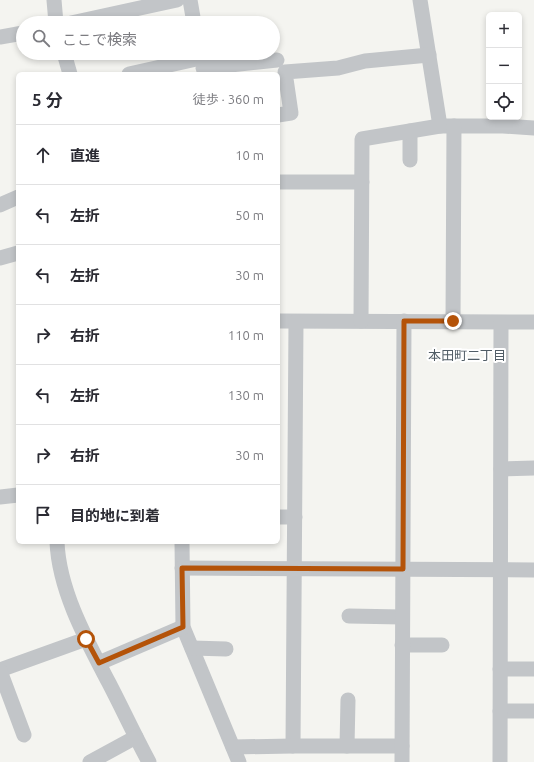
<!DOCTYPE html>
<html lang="ja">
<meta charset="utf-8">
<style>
body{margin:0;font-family:Ubuntu,"Noto Sans JP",sans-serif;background:#f7f7f7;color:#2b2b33}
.controls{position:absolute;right:12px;top:12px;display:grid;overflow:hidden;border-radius:6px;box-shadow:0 2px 6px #0003}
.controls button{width:36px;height:36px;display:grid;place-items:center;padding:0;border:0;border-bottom:1px solid #e1e1e2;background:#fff;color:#2b2b33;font:20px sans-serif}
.stop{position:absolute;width:12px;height:12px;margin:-9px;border:3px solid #b45309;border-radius:50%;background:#fff}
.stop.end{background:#b45309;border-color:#fff;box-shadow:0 1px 4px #0008}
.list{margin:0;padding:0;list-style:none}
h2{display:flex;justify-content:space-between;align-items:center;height:52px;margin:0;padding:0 16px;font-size:17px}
h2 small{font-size:13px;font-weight:400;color:#7c7c81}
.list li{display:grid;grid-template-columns:26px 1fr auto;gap:12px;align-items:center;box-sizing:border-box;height:60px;padding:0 16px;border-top:1px solid #e1e1e2}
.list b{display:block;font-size:15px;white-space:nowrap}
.list em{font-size:13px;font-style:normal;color:#7c7c81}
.icon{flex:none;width:22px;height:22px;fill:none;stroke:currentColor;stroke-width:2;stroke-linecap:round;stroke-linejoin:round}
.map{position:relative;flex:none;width:534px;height:762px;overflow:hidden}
.search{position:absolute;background:#fff;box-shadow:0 2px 6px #0003;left:16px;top:16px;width:264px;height:44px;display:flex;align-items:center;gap:10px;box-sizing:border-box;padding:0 14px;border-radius:22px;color:#7c7c81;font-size:15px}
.panel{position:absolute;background:#fff;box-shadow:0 2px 6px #0003;left:16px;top:72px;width:264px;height:472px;border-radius:6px}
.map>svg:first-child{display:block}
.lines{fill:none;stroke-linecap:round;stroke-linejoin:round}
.minor{stroke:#c2c5c8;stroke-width:15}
.route{stroke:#b45309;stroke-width:5}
.labels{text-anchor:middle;stroke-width:4;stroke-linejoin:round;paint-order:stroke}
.neighbourhood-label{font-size:13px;fill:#515d66;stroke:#fff}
</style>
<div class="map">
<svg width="534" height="762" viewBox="0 0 534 762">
<rect width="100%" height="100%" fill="#f4f4f0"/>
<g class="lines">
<g class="minor">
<polyline points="54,0 56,23"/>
<polyline points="190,0 194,23"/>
<polyline points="420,0 440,126"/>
<polyline points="71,23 177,0"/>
<polyline points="0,37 23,33"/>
<polyline points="64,53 70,74"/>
<polyline points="203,68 277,60"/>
<polyline points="129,74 201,58"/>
<polyline points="278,115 291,113 285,72 338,68 365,61 429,55"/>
<polyline points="410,160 410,131"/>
<polyline points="278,182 362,182"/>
<polyline points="0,205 18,197"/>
<polyline points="0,258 18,253"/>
<polyline points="278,321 534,322"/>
<polyline points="361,321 362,139 440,126 503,126 534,128"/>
<polyline points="453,321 454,126"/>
<polyline points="501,469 534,468"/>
<polyline points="0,497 18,495"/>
<polyline points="278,517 295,517"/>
<path d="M57 542C59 591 87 641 109 683 123 710 135 736 149 762"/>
<polyline points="182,542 183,627 239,762"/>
<polyline points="182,568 534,570"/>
<polyline points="349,616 402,617"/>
<polyline points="402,645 442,645"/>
<polyline points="192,648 226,649"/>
<polyline points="99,663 183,627"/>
<polyline points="500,669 534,669"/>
<polyline points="0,670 86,639"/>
<polyline points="0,671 24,735"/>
<polyline points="500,711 534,711"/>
<polyline points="293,746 296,322"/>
<polyline points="347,746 348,700"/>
<polyline points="233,747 293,746 402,746"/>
<polyline points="90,762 136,737"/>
<polyline points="402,762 404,321"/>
<polyline points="500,762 501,323"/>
</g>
</g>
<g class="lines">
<polyline class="route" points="86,639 99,663 183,627 182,568 403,569 404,321 453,321"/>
</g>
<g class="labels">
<g class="neighbourhood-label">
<text x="467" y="360">本田町二丁目</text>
</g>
</g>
</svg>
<div class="controls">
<button>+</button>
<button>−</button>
<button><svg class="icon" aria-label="locate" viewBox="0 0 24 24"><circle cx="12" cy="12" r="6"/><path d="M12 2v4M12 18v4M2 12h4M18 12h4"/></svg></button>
</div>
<div class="stop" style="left:86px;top:639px"></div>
<div class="stop end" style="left:453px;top:321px"></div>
<div class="search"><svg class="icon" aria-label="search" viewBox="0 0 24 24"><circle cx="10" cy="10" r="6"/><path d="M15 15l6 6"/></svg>ここで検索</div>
<section class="panel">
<h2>5 分<small>徒歩 · 360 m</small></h2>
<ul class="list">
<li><svg class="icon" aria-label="ahead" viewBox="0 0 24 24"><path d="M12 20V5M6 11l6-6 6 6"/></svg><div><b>直進</b></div><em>10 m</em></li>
<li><svg class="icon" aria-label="left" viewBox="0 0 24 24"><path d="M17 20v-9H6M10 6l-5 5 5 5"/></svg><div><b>左折</b></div><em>50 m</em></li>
<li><svg class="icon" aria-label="left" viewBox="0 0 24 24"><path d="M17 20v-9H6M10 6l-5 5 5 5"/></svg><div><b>左折</b></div><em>30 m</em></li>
<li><svg class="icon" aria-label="right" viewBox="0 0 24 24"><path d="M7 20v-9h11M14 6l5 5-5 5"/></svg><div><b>右折</b></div><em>110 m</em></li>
<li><svg class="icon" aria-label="left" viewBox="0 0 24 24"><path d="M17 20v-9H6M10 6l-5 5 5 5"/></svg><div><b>左折</b></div><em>130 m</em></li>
<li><svg class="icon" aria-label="right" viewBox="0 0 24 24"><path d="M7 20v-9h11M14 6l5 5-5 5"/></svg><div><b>右折</b></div><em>30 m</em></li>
<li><svg class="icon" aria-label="arrive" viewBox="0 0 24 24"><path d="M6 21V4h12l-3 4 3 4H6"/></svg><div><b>目的地に到着</b></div></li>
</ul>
</section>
</div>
